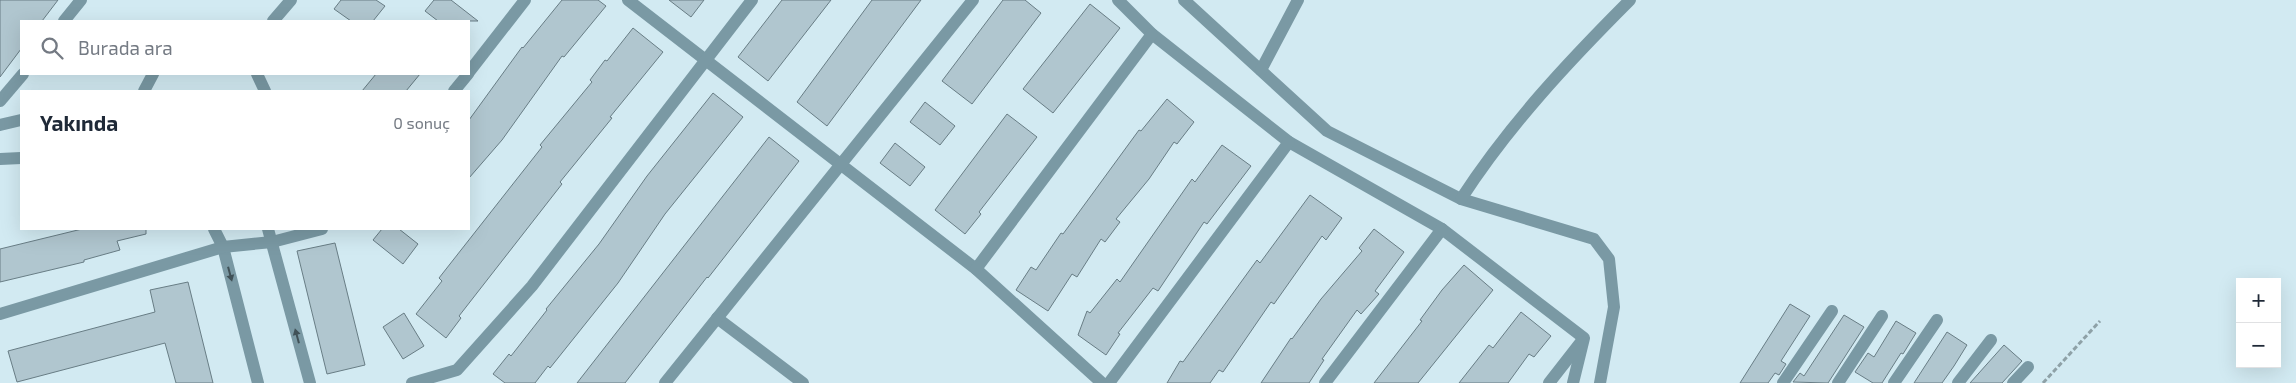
<!DOCTYPE html>
<html lang="tr">
<meta charset="utf-8">
<style>
body{margin:0;font-family:"Exo 2",sans-serif;background:#f2f2f3;color:#1f2937}
.controls{position:absolute;right:15px;bottom:15px;display:grid;overflow:hidden;border-radius:0px;box-shadow:0 5px 20px #0002}
.controls button{width:45px;height:45px;display:grid;place-items:center;padding:0;border:0;border-bottom:1px solid #e0e1e3;background:#fff;color:#1f2937;font:25px sans-serif}
.list{margin:0;padding:0;list-style:none}
h2{display:flex;justify-content:space-between;align-items:center;height:65px;margin:0;padding:0 20px;font-size:21px}
h2 small{font-size:16px;font-weight:400;color:#747a83}
.icon{flex:none;width:28px;height:28px;fill:none;stroke:currentColor;stroke-width:2;stroke-linecap:round;stroke-linejoin:round}
.map{position:relative;flex:none;width:2296px;height:383px;overflow:hidden}
.search{position:absolute;background:#fff;box-shadow:0 5px 20px #0002;left:20px;top:20px;width:450px;height:55px;display:flex;align-items:center;gap:12px;box-sizing:border-box;padding:0 18px;border-radius:0px;color:#747a83;font-size:19px}
.panel{position:absolute;background:#fff;box-shadow:0 5px 20px #0002;left:20px;top:90px;width:450px;height:140px;border-radius:0px}
.map>svg:first-child{display:block}
.building{fill:#b0c6cf;stroke:#687d85}
.lines{fill:none;stroke-linecap:round;stroke-linejoin:round}
.path{stroke:#8ea1a7;stroke-width:3;stroke-dasharray:5 2.5;stroke-linecap:butt}
.street{stroke:#7a99a4;stroke-width:12}
.oneway{fill:#405157}
</style>
<div class="map">
<svg width="2296" height="383" viewBox="0 0 2296 383">
<rect width="100%" height="100%" fill="#d2eaf2"/>
<g class="building">
<polygon points="0,0 58,0 42,21 21,21 21,49 0,77"/>
<polygon points="341,0 376,0 385,6 373,21 351,21 334,9"/>
<polygon points="434,0 451,0 478,21 438,21 425,11"/>
<polygon points="562,0 598,0 606,6 564,57 562,56 502,140 469,178 469,120 522,47 523,48"/>
<polygon points="669,0 704,0 691,17"/>
<polygon points="782,0 831,0 768,81 738,57"/>
<polygon points="872,0 921,0 827,126 797,102"/>
<polygon points="1003,0 1025,0 1041,13 972,104 942,81"/>
<polygon points="1090,4 1120,28 1053,113 1023,89"/>
<polygon points="633,28 663,52 610,117 612,118 560,182 562,184 459,316 461,318 446,338 416,314 442,281 439,278 542,147 540,145 592,82 590,80 605,60 607,61"/>
<polygon points="376,74 420,74 406,91 362,91"/>
<polygon points="713,93 743,117 665,214 618,283 550,368 548,366 535,383 505,383 493,374 509,354 511,356 547,310 546,309 599,244 647,176"/>
<polygon points="1167,99 1194,122 1177,144 1174,142 1149,179 1116,219 1120,222 1105,242 1101,239 1077,277 1072,274 1048,311 1016,290 1031,267 1036,270 1061,233 1063,234 1139,130 1141,131"/>
<polygon points="925,102 955,126 940,145 910,122"/>
<polygon points="1007,114 1037,137 979,212 981,214 965,234 935,210"/>
<polygon points="769,137 799,161 726,255 708,278 707,277 625,383 577,383"/>
<polygon points="895,143 925,167 910,186 880,163"/>
<polygon points="1222,145 1251,166 1207,224 1204,222 1158,291 1153,288 1118,333 1120,334 1106,355 1078,335 1087,311 1090,313 1117,279 1120,282 1192,179 1195,182"/>
<polygon points="1310,195 1342,218 1326,240 1322,236 1274,304 1271,302 1223,372 1219,370 1210,383 1167,383 1180,361 1183,362 1257,260 1260,263"/>
<polygon points="82,229 146,229 146,234 117,241 120,250 84,260 84,262 0,282 0,249"/>
<polygon points="382,229 399,229 418,244 403,264 373,240"/>
<polygon points="1374,229 1404,252 1375,291 1379,294 1361,314 1357,310 1322,359 1324,360 1309,383 1261,383 1291,338 1292,339 1321,299 1362,251 1359,248"/>
<polygon points="335,243 365,365 327,374 297,251"/>
<polygon points="1464,265 1493,290 1418,383 1374,383 1422,321 1420,320 1442,290"/>
<polygon points="188,282 213,383 176,383 165,343 17,382 8,351 155,312 150,290"/>
<polygon points="1790,304 1810,316 1781,361 1786,364 1779,375 1775,373 1768,383 1740,383"/>
<polygon points="1521,312 1551,336 1534,357 1529,354 1508,383 1459,383 1489,345 1493,348"/>
<polygon points="404,313 424,346 403,359 383,327"/>
<polygon points="1844,315 1864,327 1828,383 1793,382 1800,373 1804,376"/>
<polygon points="1896,321 1916,333 1903,354 1901,353 1882,383 1873,383 1855,372 1868,353 1874,357"/>
<polygon points="1947,332 1967,345 1954,366 1942,383 1914,383"/>
<polygon points="2004,345 2022,361 2002,383 1970,383"/>
</g>
<g class="lines">
<polyline class="path" points="2043,383 2100,321"/>
<g class="street">
<polyline points="628,0 976,269 1102,383"/>
<polyline points="1118,0 1152,34 1289,142 1442,229 1584,338 1573,383"/>
<polyline points="1184,0 1327,131 1461,199 1594,239 1609,259 1614,307 1600,383"/>
<polyline points="64,21 81,0"/>
<polyline points="273,21 291,0"/>
<polyline points="1261,70 1298,0"/>
<polyline points="469,72 525,0"/>
<polyline points="257,74 265,91"/>
<polyline points="144,91 153,74"/>
<polyline points="454,91 468,74"/>
<polyline points="0,101 23,74"/>
<polyline points="0,125 21,120"/>
<polyline points="0,159 21,158"/>
<path d="M1461 199C1509 125 1568 62 1630 0"/>
<polyline points="214,229 223,247 258,383"/>
<polyline points="268,229 310,383"/>
<polyline points="976,269 1152,34"/>
<polyline points="0,314 223,247 272,242 322,229"/>
<polyline points="717,318 803,383"/>
<polyline points="412,383 457,370 532,286 752,0"/>
<polyline points="665,383 973,0"/>
<polyline points="1109,383 1289,142"/>
<polyline points="1325,383 1442,229"/>
<polyline points="1549,383 1581,342"/>
<polyline points="1783,383 1832,311"/>
<polyline points="1838,383 1882,316"/>
<polyline points="1894,383 1937,320"/>
<polyline points="1958,383 1991,340"/>
<polyline points="2013,383 2028,367"/>
</g>
</g>
<defs><path id="oneway-solid" d="M-6-.8H1V-3.2L6.5 0L1 3.2V.8H-6Z" transform="scale(1.25)"/></defs>
<g class="oneway">
<use href="#oneway-solid" transform="translate(230 274) rotate(75)"/>
<use href="#oneway-solid" transform="translate(297 336) rotate(-105)"/>
</g>
</svg>
<div class="controls">
<button>+</button>
<button>−</button>
</div>
<div class="search"><svg class="icon" aria-label="search" viewBox="0 0 24 24"><circle cx="10" cy="10" r="6"/><path d="M15 15l6 6"/></svg>Burada ara</div>
<section class="panel">
<h2>Yakında<small>0 sonuç</small></h2>
<ul class="list">
</ul>
</section>
</div>
